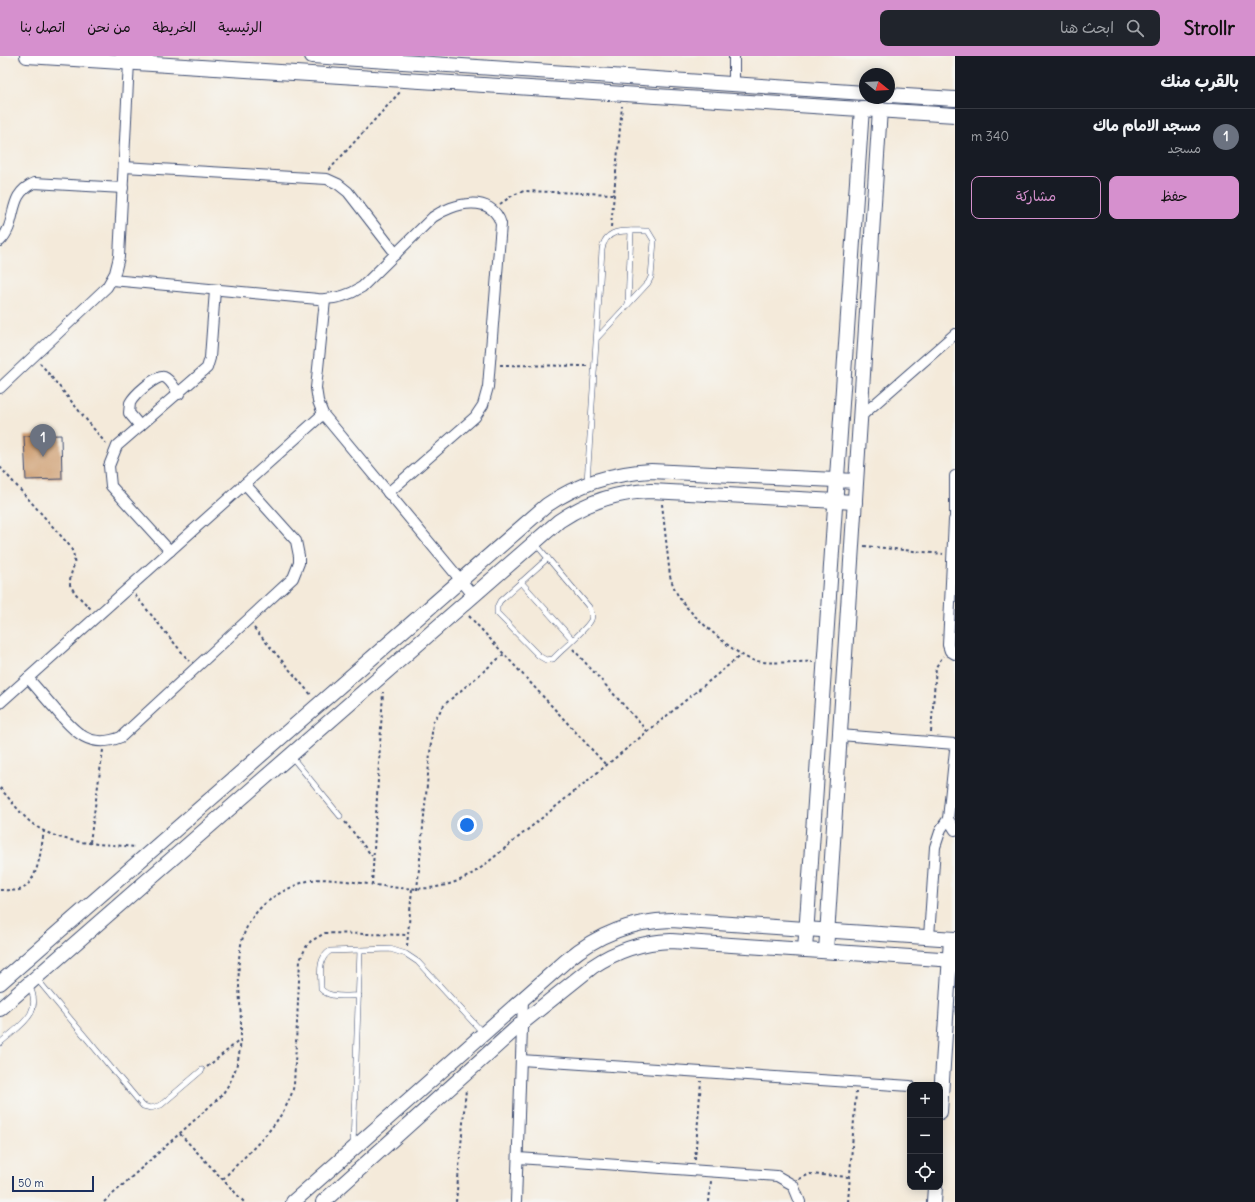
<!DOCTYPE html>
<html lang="ar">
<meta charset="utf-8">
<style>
body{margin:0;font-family:Delius,"Playpen Sans Arabic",sans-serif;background:#20242c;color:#f1f3f6;direction:rtl}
.controls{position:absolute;right:12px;bottom:12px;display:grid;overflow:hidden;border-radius:8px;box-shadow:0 2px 10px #0003}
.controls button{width:36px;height:36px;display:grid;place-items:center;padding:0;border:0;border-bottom:1px solid #363941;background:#171b24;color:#f1f3f6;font:20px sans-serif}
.compass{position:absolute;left:859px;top:12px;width:36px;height:36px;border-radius:50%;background:#171b24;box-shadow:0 2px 10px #0003;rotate:108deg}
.scale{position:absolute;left:12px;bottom:10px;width:82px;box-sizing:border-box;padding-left:4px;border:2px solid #1b2f5e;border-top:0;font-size:11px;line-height:14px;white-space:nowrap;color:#1b2f5e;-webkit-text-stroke:3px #f6f6f2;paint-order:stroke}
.you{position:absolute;left:467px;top:769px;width:14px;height:14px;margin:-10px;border:3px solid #fff;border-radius:50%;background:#1a73e8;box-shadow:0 0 0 6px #1a73e833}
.badge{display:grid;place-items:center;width:26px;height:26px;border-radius:50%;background:#d690ce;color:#fff;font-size:13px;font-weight:700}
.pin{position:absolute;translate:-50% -33px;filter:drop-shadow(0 1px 2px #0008)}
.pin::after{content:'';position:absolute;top:21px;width:14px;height:12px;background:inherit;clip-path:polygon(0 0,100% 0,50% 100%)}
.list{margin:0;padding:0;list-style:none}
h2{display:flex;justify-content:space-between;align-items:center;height:52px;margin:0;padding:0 16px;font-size:17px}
h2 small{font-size:13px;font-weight:400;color:#9ea1a6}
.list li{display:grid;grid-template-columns:26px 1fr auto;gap:12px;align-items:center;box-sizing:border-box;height:56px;padding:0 16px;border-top:1px solid #363941}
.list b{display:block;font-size:15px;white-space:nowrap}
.list p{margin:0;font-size:13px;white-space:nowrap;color:#9ea1a6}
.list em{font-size:13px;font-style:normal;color:#9ea1a6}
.actions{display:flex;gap:8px;padding:12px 16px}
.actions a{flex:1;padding:9px 0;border:1px solid #d690ce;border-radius:8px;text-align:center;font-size:14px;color:#d690ce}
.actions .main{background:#d690ce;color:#111}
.icon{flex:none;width:22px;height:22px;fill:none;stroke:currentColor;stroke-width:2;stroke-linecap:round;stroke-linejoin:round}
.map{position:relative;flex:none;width:955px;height:1146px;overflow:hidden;direction:ltr}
header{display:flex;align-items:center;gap:24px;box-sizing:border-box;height:56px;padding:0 20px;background:#d690ce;color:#111}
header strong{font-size:19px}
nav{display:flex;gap:22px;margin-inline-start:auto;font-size:14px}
.search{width:280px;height:36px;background:#20242c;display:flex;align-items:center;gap:10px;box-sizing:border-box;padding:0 14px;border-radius:8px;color:#9ea1a6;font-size:15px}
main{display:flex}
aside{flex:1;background:#171b24}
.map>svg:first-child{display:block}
.building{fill:#ce9d70}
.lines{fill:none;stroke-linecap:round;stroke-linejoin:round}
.lane-casing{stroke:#3c4b71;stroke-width:6}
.street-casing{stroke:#3c4b71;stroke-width:12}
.secondary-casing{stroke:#3c4b71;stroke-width:16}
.path{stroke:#3c4b71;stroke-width:2;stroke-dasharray:3 3;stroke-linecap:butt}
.lane{stroke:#fff;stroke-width:5}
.street{stroke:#fff;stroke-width:10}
.secondary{stroke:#fff;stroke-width:14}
</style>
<header>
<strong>Strollr</strong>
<div class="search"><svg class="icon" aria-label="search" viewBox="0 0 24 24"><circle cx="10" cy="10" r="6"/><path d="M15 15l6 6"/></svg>ابحث هنا</div>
<nav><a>الرئيسية</a><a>الخريطة</a><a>من نحن</a><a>اتصل بنا</a></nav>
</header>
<main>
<aside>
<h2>بالقرب منك<small></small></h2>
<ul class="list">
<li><span class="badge" style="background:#6b7280">1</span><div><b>مسجد الامام ماك</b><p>مسجد</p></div><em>340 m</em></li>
</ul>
<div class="actions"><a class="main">حفظ</a><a>مشاركة</a></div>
</aside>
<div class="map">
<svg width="955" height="1146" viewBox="0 0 955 1146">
<rect width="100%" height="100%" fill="#f6f6f2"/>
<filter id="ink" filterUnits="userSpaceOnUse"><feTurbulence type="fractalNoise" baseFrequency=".025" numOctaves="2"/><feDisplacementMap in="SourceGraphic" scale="8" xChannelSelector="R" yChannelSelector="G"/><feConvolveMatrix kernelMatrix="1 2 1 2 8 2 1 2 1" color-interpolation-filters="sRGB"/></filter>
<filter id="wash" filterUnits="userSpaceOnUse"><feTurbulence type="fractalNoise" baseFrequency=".012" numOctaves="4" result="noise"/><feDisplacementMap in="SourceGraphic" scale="16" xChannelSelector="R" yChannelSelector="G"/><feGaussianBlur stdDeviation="0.9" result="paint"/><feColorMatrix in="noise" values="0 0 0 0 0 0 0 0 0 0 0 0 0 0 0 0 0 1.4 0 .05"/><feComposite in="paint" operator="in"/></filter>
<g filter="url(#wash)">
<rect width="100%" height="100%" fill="#f4eada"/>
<g id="blocks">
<polygon class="building" points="61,379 62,423 26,424 24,380"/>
</g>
</g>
<g filter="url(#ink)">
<use href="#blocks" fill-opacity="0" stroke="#3c4b71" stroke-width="1"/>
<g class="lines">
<g class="lane-casing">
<g id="lane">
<polyline points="628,248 631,175"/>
<path d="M587 426 602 194C605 170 630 175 648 175L654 185 651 221 648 227 597 282"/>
<path d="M535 487 589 551C591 555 593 559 591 564 586 574 561 594 553 603L546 604 539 600 497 557V551L500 545 548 502"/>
<polyline points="521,526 572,583"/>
<polyline points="291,700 340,760"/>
<polyline points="37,923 143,1050 151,1052 161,1049 202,1014"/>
<path d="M359 940C346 939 330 943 321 933 321 919 317 903 330 895L390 893 406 898 418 906 483 977"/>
<path d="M0 987C20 969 44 958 29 929"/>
<polyline points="353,1089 360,894"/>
</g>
</g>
<g class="street-casing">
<g id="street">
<polyline points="734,29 734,0"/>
<polyline points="124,111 327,123 338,128 348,136 396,198"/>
<path d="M0 185C19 166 6 139 34 127L123 132"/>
<path d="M112 224 318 243C335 244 348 240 362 231L433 161C453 147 492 137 501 168L488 331 483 349 475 361 388 437"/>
<polyline points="325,244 316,332 318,345 323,358 473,539"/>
<polyline points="0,332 107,231 115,217 119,201 129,6"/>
<polyline points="860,361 955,278"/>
<path d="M140 370 129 357 130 347C134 339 156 319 164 321 170 323 175 333 179 338"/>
<polyline points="955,420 955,467"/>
<polyline points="954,464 948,589 950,595 955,598"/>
<polyline points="170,495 111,430 109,410 117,390 207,312 210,302 215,234"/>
<path d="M28 622C37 632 46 643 55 653 74 675 89 694 121 681L293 522 299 507V500L296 485 245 428"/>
<polyline points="0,647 323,358"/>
<polyline points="840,679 955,688"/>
<polyline points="955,694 948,763 955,774"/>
<polyline points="929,881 935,791 941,773 948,763"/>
<polyline points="521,1004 910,1030"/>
<polyline points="518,1102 777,1120 793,1129 800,1146"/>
<polyline points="516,1146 523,943"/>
</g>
</g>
<g class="secondary-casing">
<g id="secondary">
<polyline points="27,0 955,59"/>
<polyline points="312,0 865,37"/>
<polyline points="889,39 955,43"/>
<polyline points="805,894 862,52"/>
<polyline points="826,895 880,53"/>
<path d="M0 927 547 449C579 427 612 417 651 415L856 425"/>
<path d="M0 953 559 465C587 446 616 436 651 435L855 446"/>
<polyline points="940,1056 951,883"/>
<path d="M293 1146 567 904C598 878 631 865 671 864L955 883"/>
<path d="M323 1146 522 967 592 911C617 894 642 886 671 885L955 904"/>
<polyline points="934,1146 935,1131"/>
</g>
</g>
<g class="path">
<polyline points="329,114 400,36"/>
<polyline points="500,148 513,139 524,135 614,138"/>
<polyline points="611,171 622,50"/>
<polyline points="40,307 107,389"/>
<polyline points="500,309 588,310"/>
<path d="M0 411 69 489C81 508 69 512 70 529L75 537 91 553"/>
<path d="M662 448 670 520C673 530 677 540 684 548 695 562 736 599 752 604 771 609 794 605 813 606"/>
<polyline points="864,490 943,498"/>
<polyline points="135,539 189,605"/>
<polyline points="469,560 606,709"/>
<polyline points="254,572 312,640"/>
<polyline points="573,593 647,675"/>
<polyline points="931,676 936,611 943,600"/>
<path d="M0 732C9 742 17 753 26 762 54 790 100 787 136 791"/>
<polyline points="345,766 372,800"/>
<polyline points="90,786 103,694"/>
<polyline points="372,829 383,636"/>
<path d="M0 834C6 834 13 835 19 834 39 828 41 791 44 775"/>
<polyline points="417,834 433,666 445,648 504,598"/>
<polyline points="407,890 412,833"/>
<polyline points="207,1011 240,984"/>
<polyline points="180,1078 244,1146"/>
<polyline points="695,1104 701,1025"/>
<path d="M223 1123C248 1096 286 1066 294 1029L300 904 306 891 311 885 325 877 408 879"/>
<polyline points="799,1123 810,1118 849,1121"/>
<path d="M104 1146 220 1041C278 970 184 870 304 826 318 821 331 824 346 825 397 831 438 844 482 811L741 599"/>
<polyline points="456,1146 466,1033"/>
<polyline points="709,1146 711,1125"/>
<polyline points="848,1146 856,1036"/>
</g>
<use href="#lane" class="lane"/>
<use href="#street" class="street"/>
<use href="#secondary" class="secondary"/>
</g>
</g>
</svg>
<div class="controls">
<button>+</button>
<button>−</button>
<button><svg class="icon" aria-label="locate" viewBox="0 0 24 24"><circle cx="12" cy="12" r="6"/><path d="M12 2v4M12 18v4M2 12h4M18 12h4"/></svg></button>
</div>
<svg class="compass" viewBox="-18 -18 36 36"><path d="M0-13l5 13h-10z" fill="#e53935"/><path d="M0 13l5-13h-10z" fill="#9ea1a6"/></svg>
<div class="scale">50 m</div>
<div class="you"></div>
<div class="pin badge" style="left:43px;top:401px;background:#6b7280">1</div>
</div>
</main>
